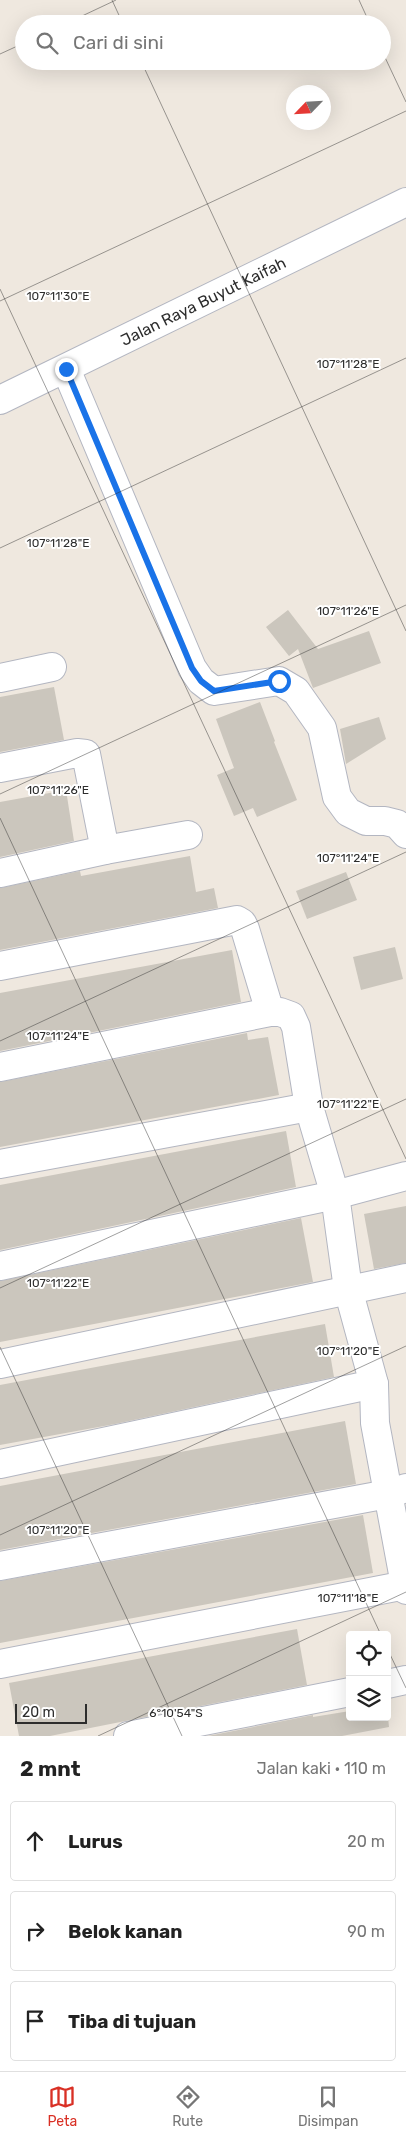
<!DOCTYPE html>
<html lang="id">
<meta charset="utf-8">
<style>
body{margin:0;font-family:Rubik,sans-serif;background:#f6f6f6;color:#222}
.controls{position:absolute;right:15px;bottom:15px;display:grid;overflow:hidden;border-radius:5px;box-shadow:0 5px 20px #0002}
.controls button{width:45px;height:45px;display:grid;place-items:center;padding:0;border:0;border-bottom:1px solid #e0e0e0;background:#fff;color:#222;font:25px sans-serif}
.compass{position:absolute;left:286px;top:85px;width:45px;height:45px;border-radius:50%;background:#fff;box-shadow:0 5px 20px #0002;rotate:245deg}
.scale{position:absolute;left:15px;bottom:12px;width:72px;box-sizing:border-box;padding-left:5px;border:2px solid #2d2d2d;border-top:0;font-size:14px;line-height:18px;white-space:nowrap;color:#2d2d2d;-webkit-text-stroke:4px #fff;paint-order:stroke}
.stop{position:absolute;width:15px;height:15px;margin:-11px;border:4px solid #1a73e8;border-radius:50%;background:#fff}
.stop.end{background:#1a73e8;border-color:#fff;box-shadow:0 1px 5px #0008}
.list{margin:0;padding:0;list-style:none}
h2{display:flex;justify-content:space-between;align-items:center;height:65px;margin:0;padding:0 20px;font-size:21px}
h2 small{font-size:16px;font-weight:400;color:#767676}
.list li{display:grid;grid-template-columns:32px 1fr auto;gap:15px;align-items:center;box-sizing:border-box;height:80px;margin:0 10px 10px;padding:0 10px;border:1px solid #e0e0e0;border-radius:5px}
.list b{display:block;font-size:19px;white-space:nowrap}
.list em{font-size:16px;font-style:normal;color:#767676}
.icon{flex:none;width:28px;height:28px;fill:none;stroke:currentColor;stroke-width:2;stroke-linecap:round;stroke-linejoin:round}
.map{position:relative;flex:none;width:406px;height:1736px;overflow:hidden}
.search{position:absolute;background:#fff;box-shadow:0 5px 20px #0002;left:15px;right:15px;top:15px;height:55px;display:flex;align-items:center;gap:12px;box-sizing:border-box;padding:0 18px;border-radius:28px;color:#767676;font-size:19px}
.sheet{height:335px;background:#fff}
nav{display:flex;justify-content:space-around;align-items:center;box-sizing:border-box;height:70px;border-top:1px solid #e0e0e0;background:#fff;font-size:14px;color:#767676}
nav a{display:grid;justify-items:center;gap:2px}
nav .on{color:#d93025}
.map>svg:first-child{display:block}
.building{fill:#cbc6bd}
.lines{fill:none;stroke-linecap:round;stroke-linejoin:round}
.minor-casing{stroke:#b3b6c1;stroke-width:30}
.tertiary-casing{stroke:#b3b6c1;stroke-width:30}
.minor{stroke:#fff;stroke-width:28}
.tertiary{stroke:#fff;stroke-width:28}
.route{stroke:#1a73e8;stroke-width:6}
.ticks{fill:none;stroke:#2d2d2d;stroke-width:1;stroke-opacity:0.45}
.labels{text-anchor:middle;stroke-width:4;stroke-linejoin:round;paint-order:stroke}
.street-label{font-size:16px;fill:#2d2d2d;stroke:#fff}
.ticks-label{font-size:12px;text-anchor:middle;fill:#2d2d2d;stroke:#fff;stroke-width:4;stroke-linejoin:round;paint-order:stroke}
</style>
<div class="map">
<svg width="406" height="1736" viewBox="0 0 406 1736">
<rect width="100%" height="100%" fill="#efe8df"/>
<g class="building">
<polygon points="288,610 318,649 369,631 381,663 313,688 298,649 289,656 266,627"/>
<polygon points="54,687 64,740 0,752 0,697"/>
<polygon points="260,702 275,741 274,742 297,800 257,817 253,808 234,816 217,775 234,768 216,719"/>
<polygon points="379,717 386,739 346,764 340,729"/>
<polygon points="66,790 74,841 0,857 0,802"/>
<polygon points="190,856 196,892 214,888 218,908 0,950 0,888 80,871 81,876"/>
<polygon points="346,872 357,900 307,919 296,891"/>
<polygon points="395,947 403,979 361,990 353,957"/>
<polygon points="232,950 241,1002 0,1051 0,993"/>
<polygon points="247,1033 248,1040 268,1037 279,1095 0,1147 0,1082"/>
<polygon points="286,1131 296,1187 0,1250 0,1185"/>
<polygon points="406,1206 406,1263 374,1269 364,1214"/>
<polygon points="301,1218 313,1282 0,1342 0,1281"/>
<polygon points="325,1324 334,1377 115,1424 0,1445 0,1385"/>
<polygon points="345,1421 356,1484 0,1550 0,1486"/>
<polygon points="363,1515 373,1573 0,1643 0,1581"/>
<polygon points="297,1629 307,1685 50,1736 19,1736 9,1683"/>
<polygon points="350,1711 350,1717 388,1717 389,1727 342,1736 208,1736 313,1715 313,1717"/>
</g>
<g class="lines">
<g class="minor-casing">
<g id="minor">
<polyline points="66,369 192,668 201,681 214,691 279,681 296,691 322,728 337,797 348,812 366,821 385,821 397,824 406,834"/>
<polyline points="0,678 52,667"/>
<polyline points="0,768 77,753 86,754 105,850"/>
<polyline points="0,873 105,850 188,835"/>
<polyline points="0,966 237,920 242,923 245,929 270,1012"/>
<polyline points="0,1067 270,1012 280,1012 291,1016 296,1027 309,1107 335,1195 348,1289 374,1384 375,1423 406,1590"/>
<polyline points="0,1164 309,1107"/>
<polyline points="0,1266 335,1195 406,1176"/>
<polyline points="0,1364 406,1278"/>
<polyline points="0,1464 374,1384"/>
<polyline points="0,1566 388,1494 406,1488"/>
<polyline points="0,1664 406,1585"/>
<polyline points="387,1684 406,1680"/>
<polyline points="128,1736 350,1692"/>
</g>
</g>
<g class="tertiary-casing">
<g id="tertiary">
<path id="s1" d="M0 400 406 202"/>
</g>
</g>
<use href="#minor" class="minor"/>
<use href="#tertiary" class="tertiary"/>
</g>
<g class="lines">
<polyline class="route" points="66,369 192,668 201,681 214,691 279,681"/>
</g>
<path class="ticks" d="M112 0 123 24M359 0 370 24M65 24 116 0M382 51 406 102M0 54 24 43M141 61 406 631M0 289 406 1159M0 301 406 111M0 548 406 358M0 794 406 605M0 818 381 1635M0 1041 406 852M0 1288 406 1099M0 1347 182 1736M0 1535 406 1346M387 1648 406 1688M98 1736 406 1592"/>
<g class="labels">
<g class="street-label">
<text dy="6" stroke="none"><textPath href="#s1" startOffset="226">Jalan Raya Buyut Kaifah</textPath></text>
</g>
</g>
<g class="ticks-label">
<text x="58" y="300">107°11'30"E</text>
<text x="348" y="368">107°11'28"E</text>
<text x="58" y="547">107°11'28"E</text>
<text x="348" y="615">107°11'26"E</text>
<text x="58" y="794">107°11'26"E</text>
<text x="348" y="862">107°11'24"E</text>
<text x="58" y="1040">107°11'24"E</text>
<text x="348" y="1108">107°11'22"E</text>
<text x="58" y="1287">107°11'22"E</text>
<text x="348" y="1355">107°11'20"E</text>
<text x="58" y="1534">107°11'20"E</text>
<text x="348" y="1602">107°11'18"E</text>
<text x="176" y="1717">6°10'54"S</text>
</g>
</svg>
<div class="controls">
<button><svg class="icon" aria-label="locate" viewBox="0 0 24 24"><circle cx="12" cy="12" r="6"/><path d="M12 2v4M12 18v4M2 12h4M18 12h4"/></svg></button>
<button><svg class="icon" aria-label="layers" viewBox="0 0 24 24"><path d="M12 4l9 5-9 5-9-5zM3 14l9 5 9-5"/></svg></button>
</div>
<svg class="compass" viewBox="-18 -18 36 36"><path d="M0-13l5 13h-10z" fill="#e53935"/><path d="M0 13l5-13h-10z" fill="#767676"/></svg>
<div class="scale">20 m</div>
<div class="stop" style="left:279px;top:681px"></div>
<div class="stop end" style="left:66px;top:369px"></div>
<div class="search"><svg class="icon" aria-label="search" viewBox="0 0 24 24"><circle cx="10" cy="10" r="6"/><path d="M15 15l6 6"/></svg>Cari di sini</div>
</div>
<section class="sheet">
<h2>2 mnt<small>Jalan kaki · 110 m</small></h2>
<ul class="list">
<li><svg class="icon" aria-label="ahead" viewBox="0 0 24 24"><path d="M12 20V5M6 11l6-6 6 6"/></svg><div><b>Lurus</b></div><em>20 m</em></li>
<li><svg class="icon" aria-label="right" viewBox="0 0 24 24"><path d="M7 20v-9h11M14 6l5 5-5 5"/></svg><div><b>Belok kanan</b></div><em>90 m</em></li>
<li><svg class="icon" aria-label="arrive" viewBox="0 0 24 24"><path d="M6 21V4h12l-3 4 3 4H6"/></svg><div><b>Tiba di tujuan</b></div></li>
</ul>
</section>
<nav>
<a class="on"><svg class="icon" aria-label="map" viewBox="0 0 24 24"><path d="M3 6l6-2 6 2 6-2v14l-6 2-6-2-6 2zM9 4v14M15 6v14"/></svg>Peta</a>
<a><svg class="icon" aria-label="directions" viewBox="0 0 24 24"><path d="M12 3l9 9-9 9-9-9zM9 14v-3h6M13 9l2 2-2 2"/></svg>Rute</a>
<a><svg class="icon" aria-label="saved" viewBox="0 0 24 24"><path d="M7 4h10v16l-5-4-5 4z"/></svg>Disimpan</a>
</nav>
